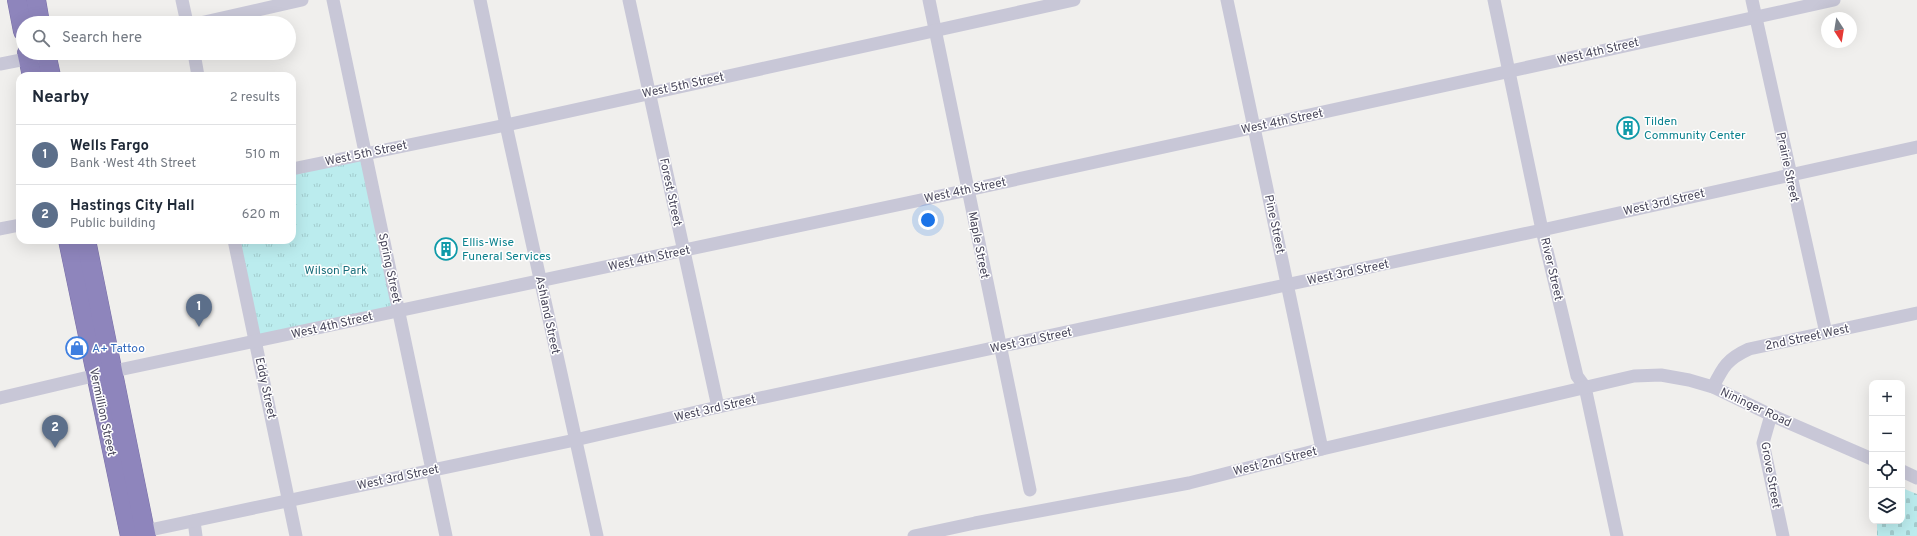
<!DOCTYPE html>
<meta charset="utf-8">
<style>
body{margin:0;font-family:Overpass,sans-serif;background:#f2f2f3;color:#1f2937}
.controls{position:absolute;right:12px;bottom:12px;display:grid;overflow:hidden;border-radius:8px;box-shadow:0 4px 16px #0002}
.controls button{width:36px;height:36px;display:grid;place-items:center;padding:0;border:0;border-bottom:1px solid #e0e1e3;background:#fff;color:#1f2937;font:20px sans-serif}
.compass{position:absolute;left:1821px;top:12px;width:36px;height:36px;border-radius:50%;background:#fff;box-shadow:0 4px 16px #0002;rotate:168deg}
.you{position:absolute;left:928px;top:220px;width:14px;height:14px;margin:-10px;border:3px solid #fff;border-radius:50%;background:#1a73e8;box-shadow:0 0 0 6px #1a73e833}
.badge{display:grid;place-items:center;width:26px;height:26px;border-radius:50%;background:#0f766e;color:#fff;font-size:13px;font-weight:700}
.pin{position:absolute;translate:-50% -33px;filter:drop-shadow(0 1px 2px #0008)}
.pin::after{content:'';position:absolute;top:21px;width:14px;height:12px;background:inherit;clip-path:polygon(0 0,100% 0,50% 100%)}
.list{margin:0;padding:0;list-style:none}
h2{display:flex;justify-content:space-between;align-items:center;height:52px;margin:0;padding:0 16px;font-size:17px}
h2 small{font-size:13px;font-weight:400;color:#747a83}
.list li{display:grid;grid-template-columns:26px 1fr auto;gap:12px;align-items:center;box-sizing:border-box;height:60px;padding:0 16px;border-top:1px solid #e0e1e3}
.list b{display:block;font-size:15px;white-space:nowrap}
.list p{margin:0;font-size:13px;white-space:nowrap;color:#747a83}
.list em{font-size:13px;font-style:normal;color:#747a83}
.icon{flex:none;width:22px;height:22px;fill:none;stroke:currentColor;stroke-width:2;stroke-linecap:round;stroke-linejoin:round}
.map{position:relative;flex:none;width:1917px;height:536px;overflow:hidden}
.search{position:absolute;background:#fff;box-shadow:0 4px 16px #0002;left:16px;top:16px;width:280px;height:44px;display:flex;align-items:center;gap:10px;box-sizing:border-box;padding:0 14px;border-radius:22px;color:#747a83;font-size:15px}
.panel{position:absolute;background:#fff;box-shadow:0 4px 16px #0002;left:16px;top:72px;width:280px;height:172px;border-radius:12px}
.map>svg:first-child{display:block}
.cemetery{fill:url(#cemetery-stones)}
.park{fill:url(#park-tufts)}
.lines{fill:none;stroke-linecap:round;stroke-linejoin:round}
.highway-casing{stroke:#7a70a8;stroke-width:20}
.minor{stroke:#c8c7d7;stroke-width:13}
.highway{stroke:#8e85bc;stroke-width:19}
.labels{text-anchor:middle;stroke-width:3;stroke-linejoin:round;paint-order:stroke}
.street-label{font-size:12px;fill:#48465a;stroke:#fff}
.culture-label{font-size:12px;fill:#0d838f;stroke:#fff;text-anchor:start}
.park-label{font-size:12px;fill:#186d7a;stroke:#fff}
.shop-label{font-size:12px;fill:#366cbe;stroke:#fff;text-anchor:start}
</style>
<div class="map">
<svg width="1917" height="536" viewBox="0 0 1917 536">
<defs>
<pattern id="cemetery-stones" width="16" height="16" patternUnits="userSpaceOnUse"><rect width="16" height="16" fill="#bbecee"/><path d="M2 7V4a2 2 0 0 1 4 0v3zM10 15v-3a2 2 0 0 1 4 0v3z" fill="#a2ccce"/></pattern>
<pattern id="park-tufts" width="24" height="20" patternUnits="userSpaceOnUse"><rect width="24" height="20" fill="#bbecee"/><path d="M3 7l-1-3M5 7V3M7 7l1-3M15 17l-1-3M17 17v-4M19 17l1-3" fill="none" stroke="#a2ccce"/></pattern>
</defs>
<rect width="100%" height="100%" fill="#f0efed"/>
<polygon class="cemetery" points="1902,488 1917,494 1917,536 1877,536 1877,521 1902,521"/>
<polygon class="park" points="365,154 399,310 256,342 234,240 292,240 292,169"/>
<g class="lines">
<g class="highway-casing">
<g id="highway">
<polyline points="17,0 23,31"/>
<polyline points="36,0 40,23"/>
<polyline points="27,53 32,76"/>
<polyline points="46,53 51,76"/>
<polyline points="68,240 130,536"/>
<polyline points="86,240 146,536"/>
</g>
</g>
<g class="minor">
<polyline points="182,0 187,23"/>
<polyline points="333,0 446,536"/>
<polyline points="480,0 506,125 597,536"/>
<polyline points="629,0 718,407"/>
<polyline points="929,0 1030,490"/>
<polyline points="1227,0 1322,449"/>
<polyline points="1494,0 1542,230 1577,376 1585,387 1617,536"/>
<polyline points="1752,0 1826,333"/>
<polyline points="200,23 302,0"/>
<polyline points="194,53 198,76"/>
<polyline points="0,64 36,57"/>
<polyline points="292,169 506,125 1074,0"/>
<polyline points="0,229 20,225"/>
<polyline points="234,240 296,536"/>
<path d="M1713 387C1723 367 1727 359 1749 349L1917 313"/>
<polyline points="0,398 114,371 968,190 1834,0"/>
<polyline points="1771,415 1763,443 1783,536"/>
<polyline points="1902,471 1917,478"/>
<polyline points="194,521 196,536"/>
<polyline points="145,531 575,440 718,407 1542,230 1917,147"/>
<polyline points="914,536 975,523 1189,483 1322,449 1634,376 1661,375 1689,380 1713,387 1771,415 1872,459"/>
</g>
<use href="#highway" class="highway"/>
</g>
<defs>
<g id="building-ring" transform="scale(1.15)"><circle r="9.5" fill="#fff" stroke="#0f9aa8" stroke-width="1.5"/><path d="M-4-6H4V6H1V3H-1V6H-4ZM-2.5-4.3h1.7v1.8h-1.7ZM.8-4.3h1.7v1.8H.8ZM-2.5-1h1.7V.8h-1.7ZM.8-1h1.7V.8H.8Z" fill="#0f9aa8"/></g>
<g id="shop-ring" transform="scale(1.15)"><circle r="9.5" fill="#fff" stroke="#3f7fe0" stroke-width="1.5"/><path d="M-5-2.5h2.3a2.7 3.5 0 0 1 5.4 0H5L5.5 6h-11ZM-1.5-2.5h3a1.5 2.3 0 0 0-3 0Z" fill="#3f7fe0"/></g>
</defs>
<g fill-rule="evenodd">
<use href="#building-ring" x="1628" y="128"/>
<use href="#building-ring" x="446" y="249"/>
<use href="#shop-ring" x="77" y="348"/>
</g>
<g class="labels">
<g class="street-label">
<text transform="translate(1598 51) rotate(-13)" y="4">West 4th Street</text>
<text transform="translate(683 85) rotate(-12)" y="4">West 5th Street</text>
<text transform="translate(1282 121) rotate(-12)" y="4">West 4th Street</text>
<text transform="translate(366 153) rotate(-12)" y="4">West 5th Street</text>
<text transform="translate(1788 167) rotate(78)" y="4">Prairie Street</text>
<text transform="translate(965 190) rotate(-12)" y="4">West 4th Street</text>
<text transform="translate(671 192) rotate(78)" y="4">Forest Street</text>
<text transform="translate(1664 202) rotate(-13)" y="4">West 3rd Street</text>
<text transform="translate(1275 224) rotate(78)" y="4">Pine Street</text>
<text transform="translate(979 245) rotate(79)" y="4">Maple Street</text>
<text transform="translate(649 258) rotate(-12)" y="4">West 4th Street</text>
<text transform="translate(390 268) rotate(78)" y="4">Spring Street</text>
<text transform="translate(1552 269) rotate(77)" y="4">River Street</text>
<text transform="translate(1348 272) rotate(-12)" y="4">West 3rd Street</text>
<text transform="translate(548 315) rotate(78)" y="4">Ashland Street</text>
<text transform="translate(332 325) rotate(-13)" y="4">West 4th Street</text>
<text transform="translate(1807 337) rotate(-12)" y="4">2nd Street West</text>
<text transform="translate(1031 340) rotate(-12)" y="4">West 3rd Street</text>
<text transform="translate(266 388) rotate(78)" y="4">Eddy Street</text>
<text transform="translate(1756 407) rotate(25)" y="4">Nininger Road</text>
<text transform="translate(715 408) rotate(-13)" y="4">West 3rd Street</text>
<text transform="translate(103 412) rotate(78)" y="4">Vermillion Street</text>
<text transform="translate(1275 461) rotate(-14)" y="4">West 2nd Street</text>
<text transform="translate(1771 475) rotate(80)" y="4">Grove Street</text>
<text transform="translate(398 477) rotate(-12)" y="4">West 3rd Street</text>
</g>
<g class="culture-label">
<text x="1644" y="125">Tilden<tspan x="1644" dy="14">Community Center</tspan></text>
<text x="462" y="246">Ellis-Wise<tspan x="462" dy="14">Funeral Services</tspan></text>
</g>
<g class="park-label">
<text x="336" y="274">Wilson Park</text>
</g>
<g class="shop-label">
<text x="92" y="352">A+ Tattoo</text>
</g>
</g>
</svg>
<div class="controls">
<button>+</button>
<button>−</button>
<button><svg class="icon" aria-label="locate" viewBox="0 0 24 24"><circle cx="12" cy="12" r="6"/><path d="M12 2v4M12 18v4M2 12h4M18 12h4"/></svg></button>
<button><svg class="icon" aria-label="layers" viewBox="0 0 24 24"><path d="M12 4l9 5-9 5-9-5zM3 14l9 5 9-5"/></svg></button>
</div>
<svg class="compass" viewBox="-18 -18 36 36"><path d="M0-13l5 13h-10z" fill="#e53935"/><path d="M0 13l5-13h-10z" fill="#747a83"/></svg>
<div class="you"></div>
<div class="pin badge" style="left:199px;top:327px;background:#5c6f8a">1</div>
<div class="pin badge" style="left:55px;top:448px;background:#5c6f8a">2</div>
<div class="search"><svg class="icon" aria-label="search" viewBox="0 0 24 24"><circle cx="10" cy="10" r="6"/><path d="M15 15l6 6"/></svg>Search here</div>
<section class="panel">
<h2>Nearby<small>2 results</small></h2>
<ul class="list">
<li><span class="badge" style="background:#5c6f8a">1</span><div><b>Wells Fargo</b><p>Bank · West 4th Street</p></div><em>510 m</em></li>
<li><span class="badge" style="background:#5c6f8a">2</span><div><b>Hastings City Hall</b><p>Public building</p></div><em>620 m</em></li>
</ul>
</section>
</div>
